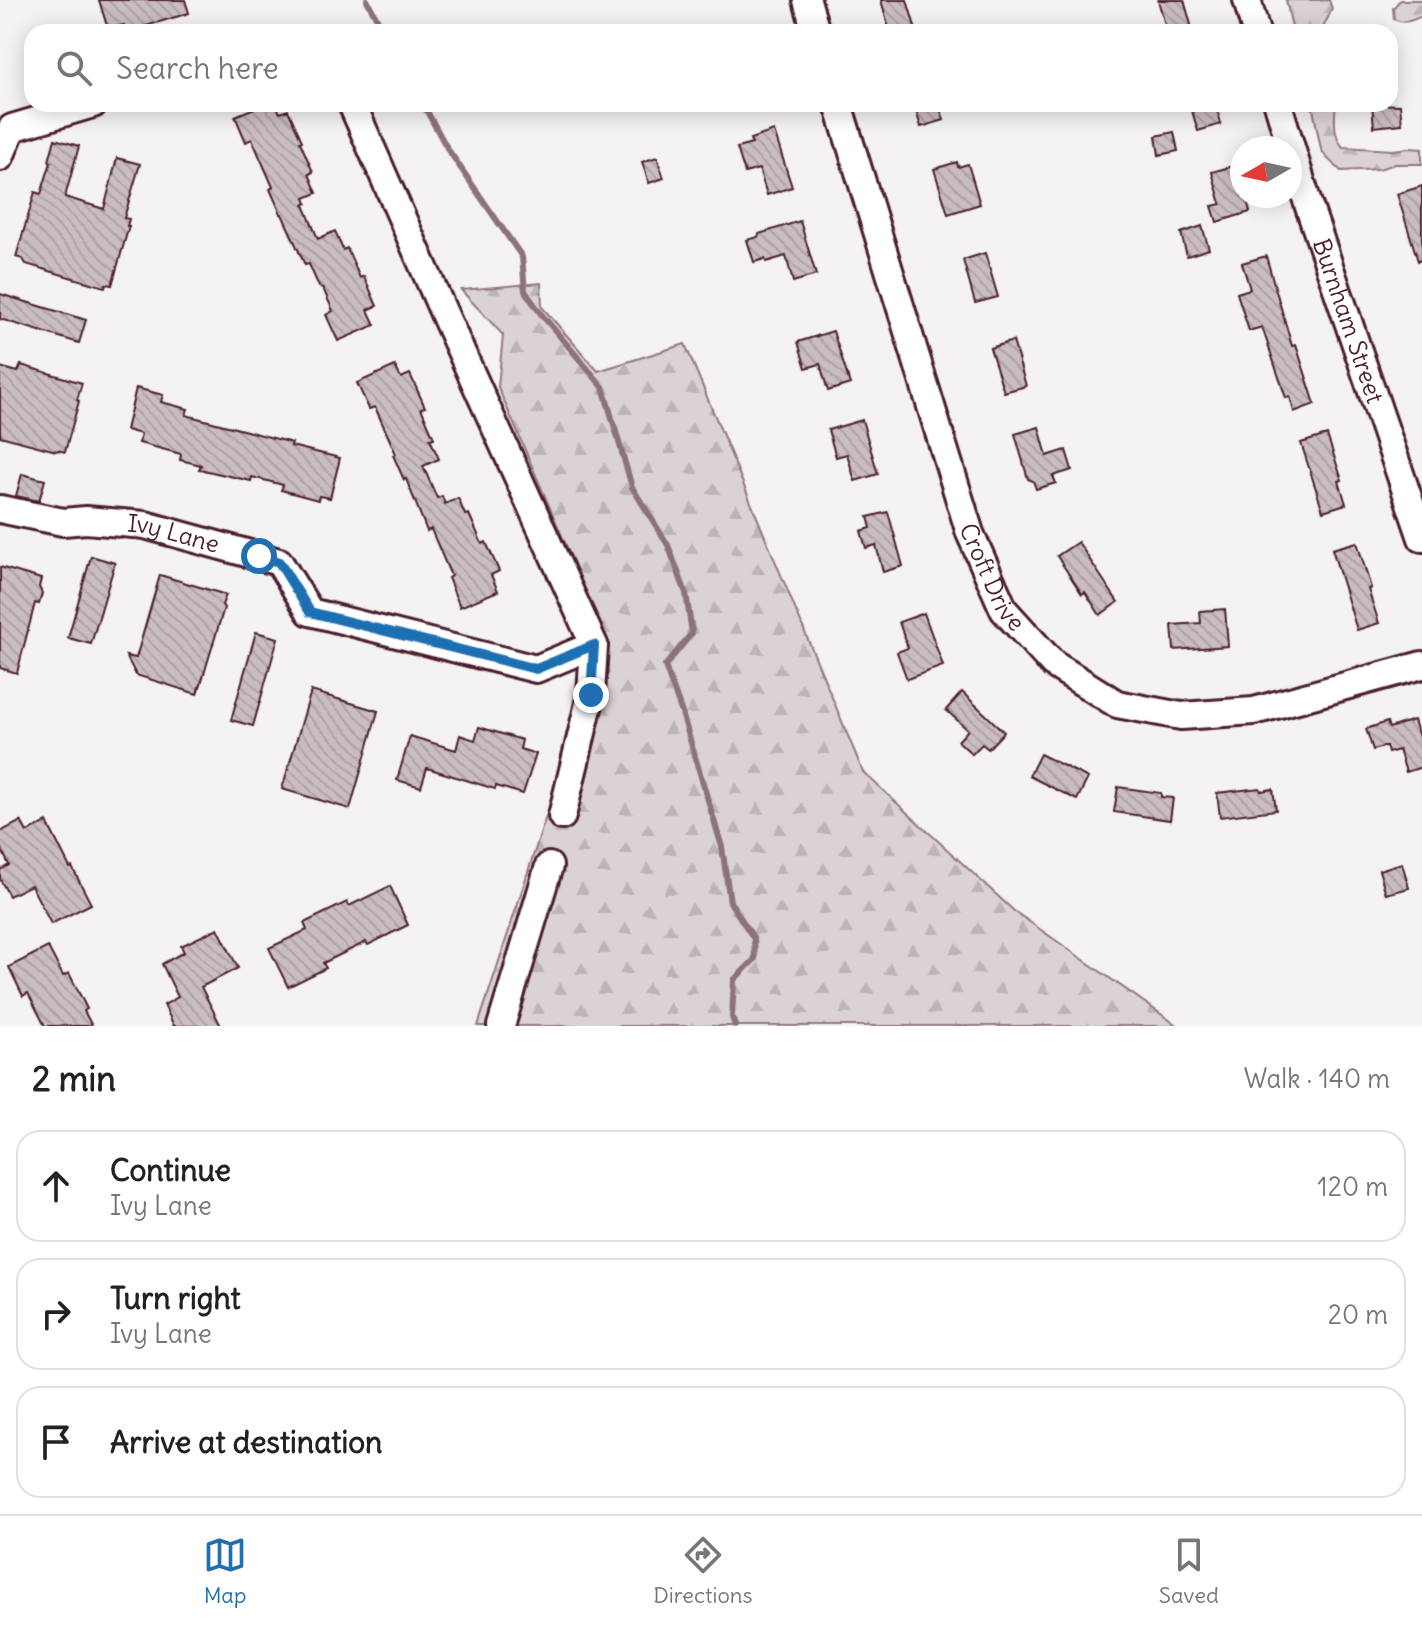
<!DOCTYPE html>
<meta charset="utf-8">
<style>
body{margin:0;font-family:Delius,sans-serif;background:#f2f2f2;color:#222}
.compass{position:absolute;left:1230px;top:136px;width:72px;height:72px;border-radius:50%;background:#fff;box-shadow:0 4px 20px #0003;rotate:261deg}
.stop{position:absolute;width:24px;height:24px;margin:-18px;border:6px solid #1f6fb2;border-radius:50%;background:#fff}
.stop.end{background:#1f6fb2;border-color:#fff;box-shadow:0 2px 8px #0008}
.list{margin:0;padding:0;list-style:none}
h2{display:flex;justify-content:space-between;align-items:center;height:104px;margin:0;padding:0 32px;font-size:34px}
h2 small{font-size:26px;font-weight:400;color:#767676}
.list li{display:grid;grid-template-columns:52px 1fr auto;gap:24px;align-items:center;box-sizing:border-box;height:112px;margin:0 16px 16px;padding:0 16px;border:2px solid #e0e0e0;border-radius:24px}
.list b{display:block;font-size:30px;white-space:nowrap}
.list p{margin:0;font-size:26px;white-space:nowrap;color:#767676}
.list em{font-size:26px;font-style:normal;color:#767676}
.icon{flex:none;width:44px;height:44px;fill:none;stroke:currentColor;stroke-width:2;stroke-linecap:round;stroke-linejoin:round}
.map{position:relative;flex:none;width:1422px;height:1026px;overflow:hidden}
.search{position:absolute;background:#fff;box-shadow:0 4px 20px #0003;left:24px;right:24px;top:24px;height:88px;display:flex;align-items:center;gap:20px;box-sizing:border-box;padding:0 28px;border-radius:24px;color:#767676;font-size:30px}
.sheet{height:488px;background:#fff}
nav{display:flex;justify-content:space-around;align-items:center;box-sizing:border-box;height:112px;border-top:2px solid #e0e0e0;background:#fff;font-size:22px;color:#767676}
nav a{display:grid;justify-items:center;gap:4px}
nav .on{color:#1f6fb2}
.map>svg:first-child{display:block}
.forest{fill:url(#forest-firs);stroke:#927880;stroke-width:2}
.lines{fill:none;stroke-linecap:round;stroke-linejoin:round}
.stream{stroke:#8d727a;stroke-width:6}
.building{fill:url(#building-back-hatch);stroke:#4a1f2b;stroke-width:2}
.minor-casing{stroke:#4a1f2b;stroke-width:32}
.minor{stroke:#fff;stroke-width:26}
.route{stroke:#1f6fb2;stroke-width:10}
.labels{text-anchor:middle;stroke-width:7;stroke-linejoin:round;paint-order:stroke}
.street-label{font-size:24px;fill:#4a1f2b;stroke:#fff}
</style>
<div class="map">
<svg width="1422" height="1026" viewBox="0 0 1422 1026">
<defs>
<pattern id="forest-firs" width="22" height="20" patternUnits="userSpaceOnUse" patternTransform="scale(2)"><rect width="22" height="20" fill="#dbd2d5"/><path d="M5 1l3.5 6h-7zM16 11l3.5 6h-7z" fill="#bdb4b7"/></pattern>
<pattern id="building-back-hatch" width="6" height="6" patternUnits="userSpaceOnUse" patternTransform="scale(2)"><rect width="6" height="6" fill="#cabdc1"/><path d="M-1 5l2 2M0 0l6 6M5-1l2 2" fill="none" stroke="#afa2a6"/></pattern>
</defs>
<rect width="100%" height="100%" fill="#f4f2f2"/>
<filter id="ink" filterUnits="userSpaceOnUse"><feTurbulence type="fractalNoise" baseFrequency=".0125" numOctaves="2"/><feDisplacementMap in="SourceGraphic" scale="16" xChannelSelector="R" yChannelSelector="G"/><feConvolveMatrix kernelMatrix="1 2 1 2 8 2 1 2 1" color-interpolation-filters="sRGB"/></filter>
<g filter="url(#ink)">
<g class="forest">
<polygon points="1286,0 1329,0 1332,9 1321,32 1293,32"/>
<path d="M1400 0H1422V16C1413 20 1403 25 1394 19L1393 8Z"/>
<path d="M1312 104H1336C1334 118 1333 136 1343 147L1392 150 1410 148 1422 149V164H1395L1379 169 1341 171 1326 157 1321 149Z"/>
<polygon points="541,283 542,307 598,371 685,344 863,772 1014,911 1178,1026 478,1026 549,807 596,615 498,387 503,335 461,290"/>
</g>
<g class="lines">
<g class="stream">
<polyline points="367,0 384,32"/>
<polyline points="423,104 447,148 522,257 525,291 541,314 603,387 632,487 668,545 686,593 692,633 665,666 682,713 722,847 730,902 754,939 755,959 734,980 732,1017 735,1026"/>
</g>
</g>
<g class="building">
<polygon points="99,0 185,0 189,13 126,32 124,25 108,29"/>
<polygon points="881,0 907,0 916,30 907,32 890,32"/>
<polygon points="1158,0 1184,0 1193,32 1167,32"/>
<polygon points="264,104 276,104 280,113 288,110 302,141 300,142 313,172 309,174 317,193 305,198 307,203 304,205 318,239 335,231 343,250 347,248 360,278 364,276 377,306 368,310 375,325 338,341 326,315 333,311 323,288 319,287 309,264 305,265 282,214 281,214 270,189 273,187 252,139 246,142 235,116"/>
<polygon points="914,104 939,104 944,120 921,127"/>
<polygon points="1190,104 1216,104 1221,124 1198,131"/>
<polygon points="1372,104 1400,105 1402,124 1374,127"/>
<polygon points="774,131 792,187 767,195 759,169 745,173 737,148 752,144 750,139"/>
<polygon points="1174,132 1178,151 1159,155 1156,136"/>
<polygon points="55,139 79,146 65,197 104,209 117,158 140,164 124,218 129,219 127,226 129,226 112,285 106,284 105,287 73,278 26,264 23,259 16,257 35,192 41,194 51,162 49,161"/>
<polygon points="657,157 664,178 649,183 642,162"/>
<polygon points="957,162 958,167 968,164 980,204 948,214 934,169"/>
<polygon points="1237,165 1242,183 1242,196 1246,196 1250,212 1217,222 1212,206 1221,204 1212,172"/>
<polygon points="1422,186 1422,260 1418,261 1397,194"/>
<polygon points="800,221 816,275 793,282 786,256 766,262 765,259 754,262 747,240 758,237 759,234"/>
<polygon points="1202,226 1209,249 1187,256 1181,233"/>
<polygon points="985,253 998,297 975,303 963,260"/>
<polygon points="1266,256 1292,346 1296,345 1315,404 1294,412 1290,397 1286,398 1262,327 1249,331 1237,293 1250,289 1242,263"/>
<polygon points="0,294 86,320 79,343 0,319"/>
<polygon points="833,331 850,384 828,391 820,364 806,368 798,342"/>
<polygon points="1013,341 1026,386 1004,392 990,348"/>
<polygon points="21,365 82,383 77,400 79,401 65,452 58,450 56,451 0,436 0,367 18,372"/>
<polygon points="395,366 401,378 410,374 425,407 421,408 434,438 430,439 439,459 423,466 437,498 442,496 445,504 458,498 465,515 469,514 482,544 486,542 499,571 491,575 498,591 460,607 448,578 451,576 431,529 427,531 406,479 404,480 393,455 396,454 375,407 369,409 357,383"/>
<polygon points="136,388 163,395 161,402 188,409 186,415 292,443 291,446 340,458 330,498 319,496 318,500 281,490 283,485 252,477 251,481 199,469 201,465 180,460 181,454 139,443 141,434 126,430"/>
<polygon points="862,420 878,474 855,481 847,454 836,457 828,430"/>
<polygon points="1039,427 1047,456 1066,450 1072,470 1053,476 1056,483 1036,489 1033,481 1028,479 1015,434"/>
<polygon points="1327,435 1342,480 1339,481 1346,504 1323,511 1301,443"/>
<polygon points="22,474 45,480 39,501 16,496"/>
<polygon points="888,512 903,566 883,572 876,545 866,548 861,531 871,528 868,517"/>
<polygon points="1078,542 1118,602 1100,615 1085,592 1082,594 1057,556"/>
<polygon points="1357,542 1371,588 1368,589 1379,623 1357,630 1332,549"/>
<polygon points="91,556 115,563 91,644 68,638"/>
<polygon points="0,567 41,579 39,587 42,593 39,604 35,603 17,673 0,668"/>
<polygon points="160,575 226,595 222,605 224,608 200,687 199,687 197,694 136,675 126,656 136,658"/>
<polygon points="1225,609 1228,646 1174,650 1172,625 1201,623 1200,611"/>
<polygon points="924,613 943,666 907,679 897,652 908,648 899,622"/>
<polygon points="256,632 278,638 253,726 231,720"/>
<polygon points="311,691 378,711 350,809 282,789"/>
<polygon points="962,692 1004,732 988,749 982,744 972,754 958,741 968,730 946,710"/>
<polygon points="1414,720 1422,747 1422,767 1406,772 1399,750 1388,753 1386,746 1373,750 1366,729 1387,722 1389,728"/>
<polygon points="479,727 522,740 520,749 536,754 523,794 496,786 495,789 427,768 421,787 397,780 410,736 456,750 460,735 475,740"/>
<polygon points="1040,754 1088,778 1077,800 1029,776"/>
<polygon points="1118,787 1161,793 1161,797 1173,798 1170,820 1114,812"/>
<polygon points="1260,788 1261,791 1273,789 1276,810 1220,817 1217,793"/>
<polygon points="21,821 27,832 47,822 70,868 72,867 91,904 51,924 31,885 9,896 0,879 0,870 9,865 0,846 0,832"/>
<polygon points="1402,863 1409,888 1386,894 1379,870"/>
<polygon points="390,886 408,925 368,945 366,942 323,963 326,968 288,987 269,948 307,930 304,923 347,902 349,906"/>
<polygon points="218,928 238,968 201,987 221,1026 174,1026 164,1005 178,997 162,964 184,952 181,946"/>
<polygon points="48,947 63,976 69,973 87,1009 84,1011 92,1026 45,1026 28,993 23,996 9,967"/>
</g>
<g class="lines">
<g class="minor-casing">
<g id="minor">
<polyline points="807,0 816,32"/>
<polyline points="1247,0 1256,32"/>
<polyline points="352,104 446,318 594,645 591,695 562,816"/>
<path id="s1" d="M838 104 970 533 1004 610 1053 664 1117 704 1181 716 1254 711 1422 665"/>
<path id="s2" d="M1278 104 1308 204 1422 538"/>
<polyline points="0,157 12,128 93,104"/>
<path id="s3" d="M0 509 63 522 86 520 145 525 279 562 310 612 536 669 594 645"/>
<polyline points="501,1026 549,866"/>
</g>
</g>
<use href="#minor" class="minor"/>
</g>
</g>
<g class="lines" filter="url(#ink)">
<polyline class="route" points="259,556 279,562 310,612 536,669 594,645 591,695"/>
</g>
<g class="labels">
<g class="street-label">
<text dy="8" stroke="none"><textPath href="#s2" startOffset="228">Burnham Street</textPath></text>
<text dy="8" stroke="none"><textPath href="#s3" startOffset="176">Ivy Lane</textPath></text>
<text dy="8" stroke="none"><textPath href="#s1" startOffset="498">Croft Drive</textPath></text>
</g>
</g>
</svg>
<svg class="compass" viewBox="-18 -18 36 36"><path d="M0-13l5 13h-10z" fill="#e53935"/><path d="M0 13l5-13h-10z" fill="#767676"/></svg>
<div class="stop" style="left:259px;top:556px"></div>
<div class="stop end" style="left:591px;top:695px"></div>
<div class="search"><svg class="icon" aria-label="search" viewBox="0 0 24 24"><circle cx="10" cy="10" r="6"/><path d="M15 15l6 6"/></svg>Search here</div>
</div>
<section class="sheet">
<h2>2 min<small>Walk · 140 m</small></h2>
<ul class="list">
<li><svg class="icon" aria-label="ahead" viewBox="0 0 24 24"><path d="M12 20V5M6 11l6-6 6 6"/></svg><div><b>Continue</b><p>Ivy Lane</p></div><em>120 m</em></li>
<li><svg class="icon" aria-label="right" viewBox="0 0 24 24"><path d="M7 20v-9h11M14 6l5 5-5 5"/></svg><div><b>Turn right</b><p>Ivy Lane</p></div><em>20 m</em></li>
<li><svg class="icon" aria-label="arrive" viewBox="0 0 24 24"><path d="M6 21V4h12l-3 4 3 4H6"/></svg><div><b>Arrive at destination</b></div></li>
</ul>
</section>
<nav>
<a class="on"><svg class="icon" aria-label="map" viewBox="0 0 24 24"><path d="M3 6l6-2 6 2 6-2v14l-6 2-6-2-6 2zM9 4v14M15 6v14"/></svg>Map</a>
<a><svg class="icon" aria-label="directions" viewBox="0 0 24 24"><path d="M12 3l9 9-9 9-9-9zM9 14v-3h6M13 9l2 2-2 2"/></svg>Directions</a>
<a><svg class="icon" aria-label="saved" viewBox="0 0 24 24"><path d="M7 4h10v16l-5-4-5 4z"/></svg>Saved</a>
</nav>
